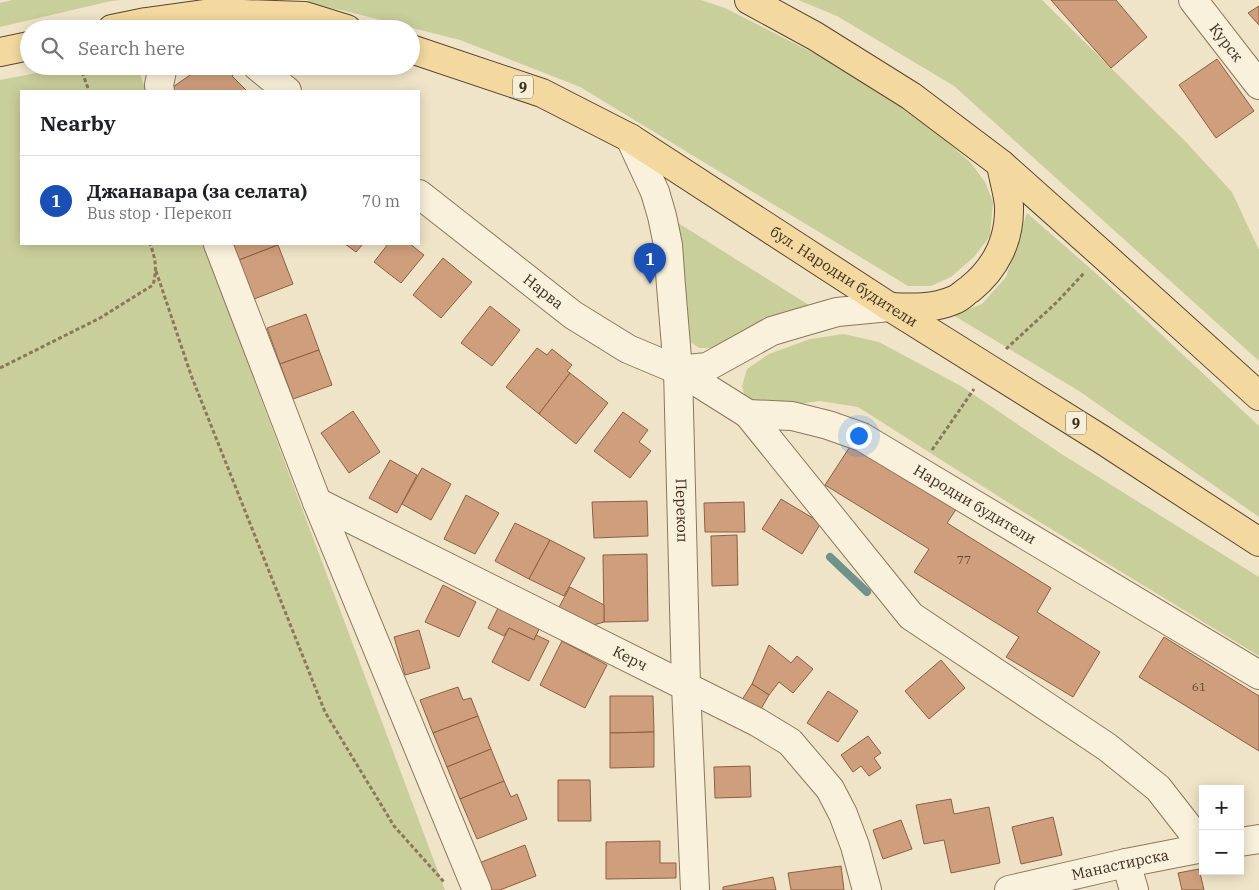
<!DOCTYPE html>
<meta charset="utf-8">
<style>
body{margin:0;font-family:"IBM Plex Serif",serif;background:#f2f2f2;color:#202124}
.controls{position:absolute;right:15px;bottom:15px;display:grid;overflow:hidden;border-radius:0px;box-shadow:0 2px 12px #0003}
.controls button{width:45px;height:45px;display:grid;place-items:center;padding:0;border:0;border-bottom:1px solid #e0e0e0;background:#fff;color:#202124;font:25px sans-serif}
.you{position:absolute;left:858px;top:435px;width:18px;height:18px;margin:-12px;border:4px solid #fff;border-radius:50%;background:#1a73e8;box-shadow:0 0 0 8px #1a73e833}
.badge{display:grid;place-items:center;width:32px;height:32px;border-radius:50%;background:#9e2a2b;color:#fff;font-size:16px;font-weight:700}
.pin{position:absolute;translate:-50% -41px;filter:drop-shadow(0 1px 2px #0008)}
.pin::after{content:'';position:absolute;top:26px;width:18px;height:15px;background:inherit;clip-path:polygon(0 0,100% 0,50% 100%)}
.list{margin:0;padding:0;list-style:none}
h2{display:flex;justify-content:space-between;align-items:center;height:65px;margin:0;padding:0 20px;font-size:21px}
h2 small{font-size:16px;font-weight:400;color:#757577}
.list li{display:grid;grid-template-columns:32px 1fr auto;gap:15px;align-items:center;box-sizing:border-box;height:90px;padding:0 20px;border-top:1px solid #e0e0e0}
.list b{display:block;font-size:19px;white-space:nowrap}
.list p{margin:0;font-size:16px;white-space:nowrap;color:#757577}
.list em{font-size:16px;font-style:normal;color:#757577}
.icon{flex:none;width:28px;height:28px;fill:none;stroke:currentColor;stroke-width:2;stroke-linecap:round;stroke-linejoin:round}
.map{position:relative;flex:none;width:1259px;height:890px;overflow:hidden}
.search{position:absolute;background:#fff;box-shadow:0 2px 12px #0003;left:20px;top:20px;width:400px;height:55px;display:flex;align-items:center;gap:12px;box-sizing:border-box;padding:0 18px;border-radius:28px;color:#757577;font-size:19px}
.panel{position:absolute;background:#fff;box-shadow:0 2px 12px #0003;left:20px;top:90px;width:400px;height:155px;border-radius:0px}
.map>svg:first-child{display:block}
.green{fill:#c9cf9b}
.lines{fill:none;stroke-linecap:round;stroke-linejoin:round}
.stream{stroke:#6f938a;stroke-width:8}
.building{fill:#cf9f7d;stroke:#8d5f41}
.minor-casing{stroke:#8d765c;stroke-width:30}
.major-casing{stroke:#5b4430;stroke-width:30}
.path{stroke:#8d765c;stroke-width:3;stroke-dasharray:4 2.5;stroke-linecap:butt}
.minor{stroke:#faf1dc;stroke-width:28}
.major{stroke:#f3d9a0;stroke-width:28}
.labels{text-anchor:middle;stroke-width:4;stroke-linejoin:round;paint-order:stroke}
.number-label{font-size:12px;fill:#624a37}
.shield{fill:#f7eed8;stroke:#756857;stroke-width:1}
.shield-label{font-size:14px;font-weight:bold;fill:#3d2e20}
.street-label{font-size:15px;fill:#3d2e20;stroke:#f7eed8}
</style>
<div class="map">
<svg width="1259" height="890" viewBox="0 0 1259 890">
<rect width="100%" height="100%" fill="#f0e4c8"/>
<g class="green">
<polygon points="12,0 122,0 111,1 0,27 0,3"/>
<polygon points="308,0 701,0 725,8 837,65 920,118 971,163 985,182 993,202 990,236 974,257 951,277 931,286 908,286 580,87 460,40 341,10 310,5"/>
<polygon points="798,0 1042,0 1186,142 1232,192 1259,250 1259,361 954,86 837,16"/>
<polygon points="73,66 137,66 146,91 21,91 21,244 203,244 445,890 0,890 0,80"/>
<polygon points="1027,213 1099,276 1259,426 1259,517 1079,391 953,315 982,304 1006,277"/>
<polygon points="675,221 812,307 767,320 711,348 699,348 689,341"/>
<polygon points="844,334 879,342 961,386 1060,453 1259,577 1259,656 1020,510 858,407 820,401 777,407 746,400 742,386 747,369 769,354 810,339"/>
</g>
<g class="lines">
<polyline class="stream" points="830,557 867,592"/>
</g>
<g class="building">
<polygon points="1051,0 1116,0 1147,37 1111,68"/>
<polygon points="1259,6 1259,25 1248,13"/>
<polygon points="1217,59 1254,111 1216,138 1179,85"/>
<polygon points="203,66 232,66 238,71 232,76 247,91 171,91 170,89"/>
<polygon points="233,244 277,244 278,245 239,260"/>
<polygon points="345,244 363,244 356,252"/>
<polygon points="388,244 410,244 424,255 401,283 374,262"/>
<polygon points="278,245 293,284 254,299 239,260"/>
<polygon points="443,258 472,282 441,318 413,295"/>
<polygon points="490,306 520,330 492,366 461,343"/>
<polygon points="306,314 319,350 280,364 267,328"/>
<polygon points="537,348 547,355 552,349 572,365 567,371 570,373 539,414 506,387"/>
<polygon points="319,350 332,385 293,399 280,364"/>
<polygon points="570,373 608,403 576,444 539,414"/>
<polygon points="353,411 380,452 349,473 321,433"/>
<polygon points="623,412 648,430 639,442 651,451 630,478 594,451"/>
<polygon points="853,442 959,505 947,523 1051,588 1037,612 1100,652 1073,697 1006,657 1019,637 914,572 929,549 825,485"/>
<polygon points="390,460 417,475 397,513 369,498"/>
<polygon points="422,468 451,484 431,520 402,504"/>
<polygon points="466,495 499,513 475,554 444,539"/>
<polygon points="781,499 821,523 802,554 762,529"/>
<polygon points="647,501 648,536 594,538 592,502"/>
<polygon points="744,502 745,532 705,532 704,503"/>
<polygon points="515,523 550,540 529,579 495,561"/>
<polygon points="737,535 738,585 712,586 711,536"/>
<polygon points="550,540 585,558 564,596 529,579"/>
<polygon points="647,554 648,621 604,622 603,555"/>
<polygon points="443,585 476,602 459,637 425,622"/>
<polygon points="570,587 604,605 604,622 590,626 558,609"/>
<polygon points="508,607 542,623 534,640 509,628 504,636 488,628 498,608"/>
<polygon points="509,628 534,640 536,635 549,641 529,681 492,662"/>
<polygon points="419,630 430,668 405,675 394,637"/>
<polygon points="1164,637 1259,696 1259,751 1139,677"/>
<polygon points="562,641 607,665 585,708 540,685"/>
<polygon points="769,645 791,663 797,656 813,669 793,693 779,682 769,695 752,684"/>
<polygon points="941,660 965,688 929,719 905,691"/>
<polygon points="752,684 769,695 758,714 740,703"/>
<polygon points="458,687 463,700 471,698 478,716 433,733 420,700"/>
<polygon points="828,691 858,711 838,742 807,723"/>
<polygon points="610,696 653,696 654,732 610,733"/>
<polygon points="478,716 491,749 447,767 433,733"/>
<polygon points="654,732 654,767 610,768 610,733"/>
<polygon points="868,736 881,753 874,758 881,768 869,776 861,766 853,772 841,755"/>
<polygon points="491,749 504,781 460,799 447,767"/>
<polygon points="750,766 751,797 715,798 714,767"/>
<polygon points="558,780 590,780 591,821 558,821"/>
<polygon points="504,781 511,797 517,794 527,819 477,839 460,799"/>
<polygon points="951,799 954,814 989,807 1000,863 951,873 944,840 924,844 916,805"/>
<polygon points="1053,817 1062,855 1021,864 1012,827"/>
<polygon points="901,820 912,849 883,859 873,830"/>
<polygon points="660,841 660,863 676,863 676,878 606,879 606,842"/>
<polygon points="525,845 536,876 500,890 490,890 479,863"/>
<polygon points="841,866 844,890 791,890 788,873"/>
<polygon points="1199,869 1204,890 1182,890 1178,873"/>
<polygon points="773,877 776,890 723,890 723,887"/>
</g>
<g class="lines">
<g class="minor-casing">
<g id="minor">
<path id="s1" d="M1193 0 1259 85"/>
<polyline points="257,66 287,91"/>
<polyline points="160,91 159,85 163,66"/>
<path id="s2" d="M630 138 655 192 662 216 668 245 671 286 678 370 686 686 695 890"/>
<path id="s3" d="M419 194 573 315 628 349 678 370 748 414 792 416 828 425 862 437 1259 675"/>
<polyline points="218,244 317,502 477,890"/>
<polyline points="678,370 707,367 772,331 799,323 837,312 890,307"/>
<polyline points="748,414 911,616 1107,747 1158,788 1190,829 1202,848"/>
<path id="s4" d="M317 502 757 722 790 742 830 789 843 814 855 846 867 890"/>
<polyline points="1240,842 1259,839"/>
<polyline points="1126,863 1134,890"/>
<path id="s5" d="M1009 890 1126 863 1203 848"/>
</g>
</g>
<g class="major-casing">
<g id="major">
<polyline points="749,0 815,36 911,96 1001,164 1102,254 1259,396"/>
<polyline points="112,29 146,22 212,13 305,16 347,29"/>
<path id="s6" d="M411 49 542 93 630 138 890 307 1101 439 1259 542"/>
<polyline points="0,52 29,46"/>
<path d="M890 307C912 308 934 309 954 300 960 298 965 292 970 289 996 268 1010 239 1009 206 1008 192 1003 178 1001 164"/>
</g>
</g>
<g class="path">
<polyline points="80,66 89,91"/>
<polyline points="156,271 191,375 325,712 394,826 445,883"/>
<polyline points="1006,349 1057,302 1084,273"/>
<path d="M0 368 100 318 153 285C157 270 156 259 150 244"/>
<polyline points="932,450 974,389"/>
</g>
<use href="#minor" class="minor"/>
<use href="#major" class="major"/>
</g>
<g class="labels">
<g class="number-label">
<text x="964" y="564">77</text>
<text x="1199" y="691">61</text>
</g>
<g class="shield">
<rect x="513" y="75.5" width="20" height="23" rx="4"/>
<rect x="1066" y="411.5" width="20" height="23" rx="4"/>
</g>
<g class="shield-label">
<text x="523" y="92">9</text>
<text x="1076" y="428">9</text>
</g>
<g class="street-label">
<text dy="5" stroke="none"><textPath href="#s1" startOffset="54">Курск</textPath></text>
<text dy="5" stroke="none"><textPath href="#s6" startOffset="492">бул. Народни будители</textPath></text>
<text dy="5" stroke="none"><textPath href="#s3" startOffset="158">Нарва</textPath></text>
<text dy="5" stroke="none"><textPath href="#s3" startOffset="646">Народни будители</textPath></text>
<text dy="5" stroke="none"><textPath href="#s2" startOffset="380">Перекоп</textPath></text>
<text dy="5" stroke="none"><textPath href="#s4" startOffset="350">Керч</textPath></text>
<text dy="5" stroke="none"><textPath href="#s5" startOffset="114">Манастирска</textPath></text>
</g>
</g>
</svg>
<div class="controls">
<button>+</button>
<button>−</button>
</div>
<div class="you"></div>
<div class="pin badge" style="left:650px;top:284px;background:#1a4fb4">1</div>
<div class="search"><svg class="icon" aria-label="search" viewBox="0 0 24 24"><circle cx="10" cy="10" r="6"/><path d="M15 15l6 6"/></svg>Search here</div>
<section class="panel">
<h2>Nearby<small></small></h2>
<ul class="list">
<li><span class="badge" style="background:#1a4fb4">1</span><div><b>Джанавара (за селата)</b><p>Bus stop · Перекоп</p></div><em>70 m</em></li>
</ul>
</section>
</div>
